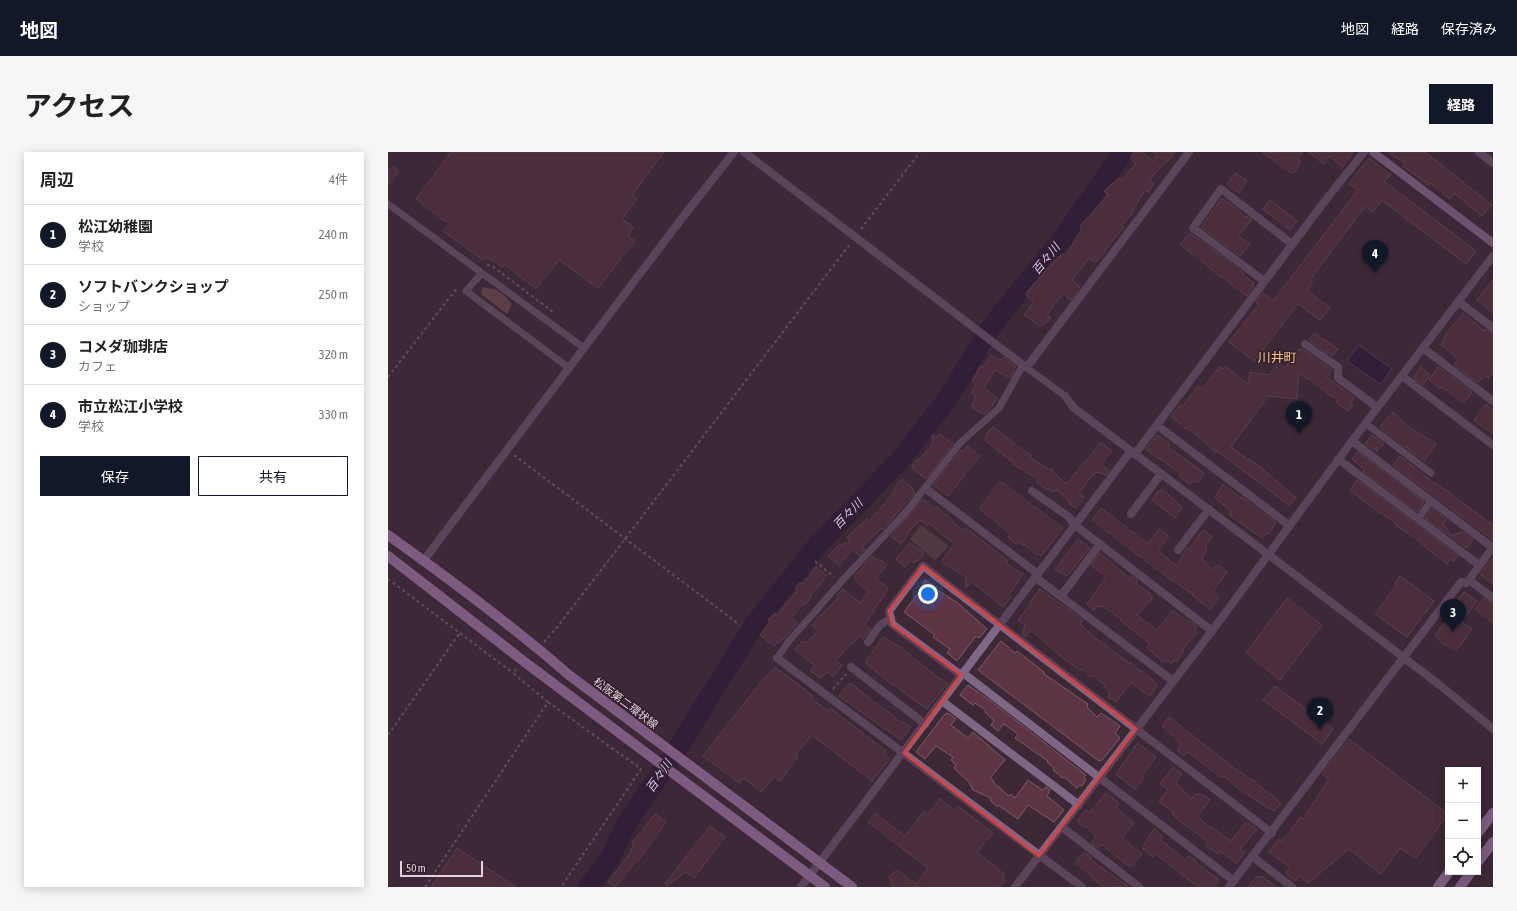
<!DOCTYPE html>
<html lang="ja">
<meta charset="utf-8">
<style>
body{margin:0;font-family:"Asap Condensed","Noto Sans JP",sans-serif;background:#f6f6f6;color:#202124}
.controls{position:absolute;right:12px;bottom:12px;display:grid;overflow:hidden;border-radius:0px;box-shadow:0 2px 10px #0003}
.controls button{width:36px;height:36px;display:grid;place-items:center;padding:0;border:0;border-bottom:1px solid #e0e0e0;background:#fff;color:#202124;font:20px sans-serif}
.scale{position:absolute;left:12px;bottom:10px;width:83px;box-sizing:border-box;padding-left:4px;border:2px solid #e1d3dc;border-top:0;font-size:11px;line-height:14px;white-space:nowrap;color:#e1d3dc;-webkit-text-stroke:3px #321e2c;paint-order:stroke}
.you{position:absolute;left:540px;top:442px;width:14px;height:14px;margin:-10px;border:3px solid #fff;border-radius:50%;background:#1a73e8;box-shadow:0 0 0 6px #1a73e833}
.badge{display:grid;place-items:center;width:26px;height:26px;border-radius:50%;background:#111827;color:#fff;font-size:13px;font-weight:700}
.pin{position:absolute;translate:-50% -33px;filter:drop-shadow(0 1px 2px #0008)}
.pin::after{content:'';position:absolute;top:21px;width:14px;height:12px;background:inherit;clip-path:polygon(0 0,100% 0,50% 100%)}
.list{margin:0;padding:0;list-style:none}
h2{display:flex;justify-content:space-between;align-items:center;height:52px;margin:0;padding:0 16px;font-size:17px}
h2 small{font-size:13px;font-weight:400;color:#757577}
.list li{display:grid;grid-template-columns:26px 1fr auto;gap:12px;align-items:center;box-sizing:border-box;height:60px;padding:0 16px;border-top:1px solid #e0e0e0}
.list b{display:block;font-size:15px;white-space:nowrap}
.list p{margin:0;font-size:13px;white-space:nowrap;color:#757577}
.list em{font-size:13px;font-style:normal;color:#757577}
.actions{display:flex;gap:8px;padding:12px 16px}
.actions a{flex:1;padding:9px 0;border:1px solid #111827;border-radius:0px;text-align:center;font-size:14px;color:#111827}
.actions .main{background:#111827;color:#fff}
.icon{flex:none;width:22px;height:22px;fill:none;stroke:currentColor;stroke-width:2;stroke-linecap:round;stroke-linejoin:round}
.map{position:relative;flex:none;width:1105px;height:735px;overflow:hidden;border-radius:0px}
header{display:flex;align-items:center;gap:24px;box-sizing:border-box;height:56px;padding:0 20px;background:#111827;color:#fff}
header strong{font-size:19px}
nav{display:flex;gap:22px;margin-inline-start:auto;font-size:14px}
.intro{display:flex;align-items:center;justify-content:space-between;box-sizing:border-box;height:96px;padding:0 24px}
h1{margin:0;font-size:28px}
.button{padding:10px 18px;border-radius:0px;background:#111827;color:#fff;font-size:14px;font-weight:700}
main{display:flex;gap:24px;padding:0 24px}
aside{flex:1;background:#fff;border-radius:0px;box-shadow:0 2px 10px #0003}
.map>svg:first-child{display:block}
.green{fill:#6a4d4e}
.forest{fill:#88595b}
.water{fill:#231637;stroke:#5c4f68}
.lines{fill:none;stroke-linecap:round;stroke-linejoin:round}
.river{stroke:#231637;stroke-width:20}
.building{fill:#5d3443;stroke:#785c65}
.path{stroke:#8b7985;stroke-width:2;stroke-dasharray:3 3;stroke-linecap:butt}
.lane{stroke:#7e6685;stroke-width:7}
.street{stroke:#7e6685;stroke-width:8}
.secondary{stroke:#aa83b4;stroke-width:8}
.primary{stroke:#cc9ad9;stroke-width:10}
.marked{fill:none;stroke:#d84243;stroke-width:3;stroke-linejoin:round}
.labels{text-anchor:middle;stroke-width:3;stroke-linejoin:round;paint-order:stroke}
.street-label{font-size:11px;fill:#e1d3dc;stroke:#321e2c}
.water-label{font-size:12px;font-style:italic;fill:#d4c3f7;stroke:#321e2c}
.quarter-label{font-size:13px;fill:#f5c482;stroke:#321e2c}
</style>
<header>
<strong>地図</strong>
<nav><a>地図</a><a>経路</a><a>保存済み</a></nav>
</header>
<div class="intro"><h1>アクセス</h1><a class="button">経路</a></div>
<main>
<aside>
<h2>周辺<small>4件</small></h2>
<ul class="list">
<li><span class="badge">1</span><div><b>松江幼稚園</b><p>学校</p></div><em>240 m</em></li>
<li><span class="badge">2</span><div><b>ソフトバンクショップ</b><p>ショップ</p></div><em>250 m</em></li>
<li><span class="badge">3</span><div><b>コメダ珈琲店</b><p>カフェ</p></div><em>320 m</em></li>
<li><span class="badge">4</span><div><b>市立松江小学校</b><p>学校</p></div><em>330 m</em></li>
</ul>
<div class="actions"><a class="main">保存</a><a>共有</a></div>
</aside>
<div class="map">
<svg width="1105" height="735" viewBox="0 0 1105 735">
<rect width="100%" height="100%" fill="#3d2836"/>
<polygon class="green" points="533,373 561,394 547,409 522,387"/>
<polygon class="forest" points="94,135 106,137 115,142 124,152 119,162 93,142"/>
<polygon class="water" points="971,193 1004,217 992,232 959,209"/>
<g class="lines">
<polyline class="river" points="200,735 222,707 239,670 283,607 368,470 429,394 513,307 560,246 603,175 677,83 735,0"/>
</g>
<g class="building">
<polygon points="63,0 276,0 244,43 249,47 234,67 245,75 240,84 247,89 210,136 171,108 148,137 117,113 115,115 98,105 95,108 55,79 61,72 28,47"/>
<polygon points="746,0 754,0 765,9 769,3 764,0 787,0 779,10 778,9 763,26 762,28 766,32 760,40 757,38 745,58 746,59 734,73 736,75 717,98 718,99 707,111 701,106 684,128 692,135 683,148 675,141 659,163 663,166 653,175 636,163 646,150 637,142 666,109 674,102 678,104 694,76 692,74 720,43 716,39 731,26 734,28 748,11 742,6"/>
<polygon points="874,0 915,0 909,7 913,10 908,19 903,21"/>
<polygon points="920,0 965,0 955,15 941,4 936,12"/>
<polygon points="1000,0 1037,0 1104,53 1094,64 1066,41 1062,47 1042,31 1041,33 1015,14 1017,11"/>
<polygon points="981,6 1003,23 996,29 1088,99 1078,112 994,48 985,60 977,54 922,128 925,130 919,139 942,156 932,168 910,152 866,209 841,190 871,153 868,150 875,141 885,149 970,38 961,32"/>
<polygon points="5,14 11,19 0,33 0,19"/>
<polygon points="847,21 859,29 851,41 839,32"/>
<polygon points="834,46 847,55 857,65 859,64 864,68 850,84 862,92 852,104 813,75"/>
<polygon points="882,48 909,69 902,78 875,57"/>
<polygon points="802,81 846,113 856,122 855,123 866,131 865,134 866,134 859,144 824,118 806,102 805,103 792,92"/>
<polygon points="1105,128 1105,161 1089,148"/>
<polygon points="1075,161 1096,179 1097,177 1105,181 1105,221 1100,226 1096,223 1090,231 1066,213 1070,207 1053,193 1058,182"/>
<polygon points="926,181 950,197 944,204 921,188"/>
<polygon points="911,197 914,198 914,197 944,218 939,225 966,246 963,250 965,253 960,259 948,250 949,248 937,239 920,226 919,227 911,221 909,247 880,244 843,295 860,308 861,307 876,318 908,346 901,354 885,341 829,299 828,300 799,275 798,277 783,264 792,253 794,255 810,234 814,237 832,214 835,217 837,214 860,232 862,220 882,223 890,211 897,216"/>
<polygon points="603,203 612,208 616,205 628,215 622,226 607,218 596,236 609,246 603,256 596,263 583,254 588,245 583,241 588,232 584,229 593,214 596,214"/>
<polygon points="1033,215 1042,223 1035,233 1025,225"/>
<polygon points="1050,215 1083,239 1084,241 1076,251 1054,235 1052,237 1041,228"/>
<polygon points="1098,252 1105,258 1105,282 1086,268"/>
<polygon points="1005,260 1018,273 1048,292 1036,309 993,277 993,273"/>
<polygon points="605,275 637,300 643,303 643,306 662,318 663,317 678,332 713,291 724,299 713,312 721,319 718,323 709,320 706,323 705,322 691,341 697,345 688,356 681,352 682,350 670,339 668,338 665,340 661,337 658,337 648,330 650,327 625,312 626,311 597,288 599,281"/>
<polygon points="552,282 565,292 538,327 525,317 524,313 531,306 532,307 545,291 544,283 548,286"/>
<polygon points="769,283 782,292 780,295 816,321 810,331 806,329 802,332 791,324 793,322 771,306 770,307 758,297"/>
<polygon points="984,283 996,292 988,300 988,295 986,298 977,292"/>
<polygon points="579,294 592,304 560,344 545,333 573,298 575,300"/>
<polygon points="970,300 1036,350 1029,360 975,319 977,318 964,307"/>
<polygon points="1012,304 1038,325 1057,338 1057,337 1068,346 1105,373 1105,388 1005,313"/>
<polygon points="514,327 524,336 527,341 495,377 494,376 474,395 477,397 471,404 465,397 451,413 440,404 450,394 462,390 459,385 479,367 481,369 505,342 508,334"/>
<polygon points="969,328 1070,404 1066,409 1063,407 1059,412 1037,395 1037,394 1019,380 1018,381 1007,372 1008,371 988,358 963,339 962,338"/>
<polygon points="612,329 675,376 653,404 651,402 649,403 636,392 635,393 631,390 628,392 620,385 623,382 598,362 597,362 592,356"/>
<polygon points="835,332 853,346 854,345 888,370 881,382 877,382 874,386 841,363 843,360 827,345"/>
<polygon points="774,337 794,355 787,366 764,348 770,339 772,340"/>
<polygon points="533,348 537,348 546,356 549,355 575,379 578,376 620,409 618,411 635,422 621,443 623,445 615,455 583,429 578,436 578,425 553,410 566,392 541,371 539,373 532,368 519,381 520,383 513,392 503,384"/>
<polygon points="713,356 760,392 771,377 781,384 770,399 789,414 799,395 800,398 815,378 824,385 817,395 819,398 814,406 823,417 830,413 839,420 825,440 831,446 822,457 804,443 805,442 786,430 704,368"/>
<polygon points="1044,356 1059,368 1055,372 1064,383 1075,380 1085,387 1079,396 1037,366"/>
<polygon points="690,387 702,396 679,424 667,418"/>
<polygon points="522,391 536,401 531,408 529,408 526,411 522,409 517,415 508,407"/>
<polygon points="711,402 713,402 742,427 744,424 749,428 748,431 764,443 764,447 749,463 752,466 769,478 785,459 799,469 800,468 809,475 807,478 809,481 794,498 796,499 788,510 786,508 783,512 779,508 775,510 759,496 762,492 732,468 733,467 714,454 713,455 709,454 706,458 699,452 718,425 703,413"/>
<polygon points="484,404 489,408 493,408 499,413 488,426 500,436 498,438 499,440 485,458 487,459 477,472 483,477 476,486 471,484 464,492 462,492 448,509 454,513 445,525 439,520 433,526 422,519 427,514 406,497 415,489 417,491 431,479 424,473 432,463 433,463 451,445 449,443 455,437 473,452 472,450 481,440 468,429 467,423 476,414 476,413"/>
<polygon points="1105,406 1105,432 1092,422"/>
<polygon points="428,415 439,424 422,444 423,445 418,452 415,452 403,466 409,471 395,488 394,487 391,491 389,490 386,494 372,483 382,470 380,468 387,461 389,463 409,439 407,436 412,430 415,432"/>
<polygon points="1012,424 1046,449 1019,485 987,462 1009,432 1007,431"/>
<polygon points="537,428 549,436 548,437 571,452 599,477 591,486 588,484 569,509 559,501 562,497 545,485 547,483 516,460 531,440"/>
<polygon points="652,437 695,468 692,472 705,484 741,511 743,510 752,520 753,518 766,529 766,530 770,533 762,544 752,538 743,530 728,550 720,545 722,541 716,534 717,533 704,523 702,525 694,517 693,519 676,507 643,478 637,485 634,483 637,473 630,468 643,451 642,450"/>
<polygon points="1076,440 1089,449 1074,470 1084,477 1068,499 1060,493 1058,494 1051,488 1051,487 1047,483 1067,457 1064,456"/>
<polygon points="899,446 934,473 892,528 858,501"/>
<polygon points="1096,446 1105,451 1105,471 1087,457"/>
<polygon points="495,485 512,495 552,527 560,531 539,557 497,527 477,510"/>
<polygon points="613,489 627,501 629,499 656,520 656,522 700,552 699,555 709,565 713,561 732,574 727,581 732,586 714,608 711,609 590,518"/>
<polygon points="387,515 424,543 423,546 440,559 442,556 498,599 496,602 502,607 484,629 424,583 408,602 410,604 392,629 386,625 373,640 356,626 351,631 315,604 377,525"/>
<polygon points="460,532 464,532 487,551 501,560 511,569 515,570 523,575 513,588 451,544"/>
<polygon points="580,533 604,550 698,623 696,626 698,628 694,634 692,633 689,636 676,625 675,626 665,618 666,616 659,610 660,609 627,586 630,582 616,572 610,579 603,573 606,569 597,560 597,558 587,551 585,553 572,543"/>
<polygon points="887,534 945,577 934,592 875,548"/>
<polygon points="560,561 568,567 563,573 580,586 585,580 617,608 602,626 606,629 605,630 621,644 623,642 627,646 640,628 654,638 658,635 662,638 659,644 676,658 666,670 640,653 630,667 610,653 609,655 602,648 603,646 585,638 581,630 566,616 568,613 563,608 565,605 548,594 537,607 528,600 556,563"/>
<polygon points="781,565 846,616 866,629 881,642 882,641 893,652 886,659 882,656 880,656 851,637 836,624 834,626 800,600 796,604 789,598 793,592 774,574"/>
<polygon points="961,587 1060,662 1028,706 1012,696 993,722 961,697 920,731 912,724 908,729 897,721 902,715 881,700 891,687 894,689 913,665 915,667 941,627 934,622"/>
<polygon points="750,591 768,605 754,624 756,626 747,637 728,622"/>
<polygon points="785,615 794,622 788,631 804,647 807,642 810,643 812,641 822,648 810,664 817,671 843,689 858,670 869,677 852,697 857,700 849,711 832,699 830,702 818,694 820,691 813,684 795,672 784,662 785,660 771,650 780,637 772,632"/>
<polygon points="718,641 731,651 728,656 746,671 734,686 754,702 742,715 713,692 710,696 703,691 708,685 698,674 696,675 689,669 698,658 701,661"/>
<polygon points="552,647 567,659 570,654 605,681 589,700 617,723 615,726 617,729 612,735 505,735 501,725 509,718 528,732 540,716 480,670 487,661 517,684 536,659 540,662"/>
<polygon points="267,662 278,670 250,709 249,708 227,735 220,730 243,700 242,698 246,694 244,691"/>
<polygon points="322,674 337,685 306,726 297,720 279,734 277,732"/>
<polygon points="766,677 772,681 774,685 773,688 797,708 801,704 808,709 807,710 831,728 826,735 810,735 768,702 765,705 754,696"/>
<polygon points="69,696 128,735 43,735"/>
<polygon points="696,700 703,705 702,706 707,711 741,735 716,735 704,726 705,725 687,711"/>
<polygon points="869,724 871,726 873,724 889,735 860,735"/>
</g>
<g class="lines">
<g class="path">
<polyline points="473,77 532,0"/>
<polyline points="99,113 104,114 165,160 164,161"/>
<polyline points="0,225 69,136"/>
<polyline points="126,303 352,473"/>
<polyline points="427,409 446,425"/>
<polyline points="0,427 125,521"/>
<polyline points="156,490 170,474 237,387 462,92"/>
<polyline points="445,537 458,522"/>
<polyline points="160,550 253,617 173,735"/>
<polyline points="0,583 71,482"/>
<polyline points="37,735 160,550 125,521 128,517"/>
</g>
<g class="lane">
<polyline points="0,52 196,196"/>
<polyline points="93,122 78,139 181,216"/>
<polyline points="977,271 1043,321"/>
<polyline points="1030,367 1043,349"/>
<polyline points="389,506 401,489 453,430 518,360 572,291 611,256 635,213 677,244"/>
</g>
<g class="street">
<polyline points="356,0 635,213"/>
<polyline points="1091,0 1105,11"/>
<polyline points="876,129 805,76 833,37 904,92"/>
<polyline points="1071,150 1105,176"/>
<polyline points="917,192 950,215 950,226 989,255"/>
<polyline points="1035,196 1105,249"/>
<polyline points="638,215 645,207 801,0"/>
<polyline points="1014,224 1105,293"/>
<polyline points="677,244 686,256 881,403 1053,534 1105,577"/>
<polyline points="774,277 902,374"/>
<polyline points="964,289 1104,395"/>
<polyline points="747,302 936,50 976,0"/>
<polyline points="950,307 1091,413"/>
<polyline points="537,336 650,422"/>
<polyline points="644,339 681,365 687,373 824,479"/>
<polyline points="743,362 773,322"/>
<polyline points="790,398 821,357"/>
<polyline points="36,408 294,66 346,0"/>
<polyline points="647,425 785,529"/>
<polyline points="1081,428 1105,446"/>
<polyline points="673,444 712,392"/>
<polyline points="480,490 492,473 503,466"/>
<polyline points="389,506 694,735"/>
<polyline points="463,515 537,572"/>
<polyline points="575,521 712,626"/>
<polyline points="573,523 504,472 501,459 535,414 884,681"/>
<polyline points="554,549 691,653"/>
<polyline points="712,626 846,729"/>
<polyline points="674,675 751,735"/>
<polyline points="865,705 904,735"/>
<polyline points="413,735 743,299"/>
<polyline points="627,735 824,479 964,289 1105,104"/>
<polyline points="841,735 1073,430 1078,431 1081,428 1105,395"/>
</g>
<polyline class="secondary" points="985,0 1105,91"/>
<g class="primary">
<path d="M0 383C62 427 123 473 181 523L464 735"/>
<polyline points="0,404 134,508 437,735"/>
<polyline points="1090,681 1105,661"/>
<polyline points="1090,710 1105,690"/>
<polyline points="1050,735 1061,720"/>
<polyline points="1072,735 1083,720"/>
</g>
</g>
<path d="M0 0H1105V735H0ZM535 414 748 577 651 704 516 601 573 523 504 472 501 459Z" fill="#3d2836" fill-opacity=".55" fill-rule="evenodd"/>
<path class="marked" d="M535 414 748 577 651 704 516 601 573 523 504 472 501 459Z"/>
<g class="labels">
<g class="street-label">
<text transform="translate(238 551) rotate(37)" y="4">松阪第二環状線</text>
</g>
<g class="water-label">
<text transform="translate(658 107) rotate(-51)" y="4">百々川</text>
<text transform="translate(460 362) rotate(-46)" y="4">百々川</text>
<text transform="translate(271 624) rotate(-56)" y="4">百々川</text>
</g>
<g class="quarter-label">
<text x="889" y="210">川井町</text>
</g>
</g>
</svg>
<div class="controls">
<button>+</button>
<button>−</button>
<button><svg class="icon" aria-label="locate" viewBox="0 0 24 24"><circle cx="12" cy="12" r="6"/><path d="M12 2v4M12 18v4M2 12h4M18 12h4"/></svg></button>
</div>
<div class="scale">50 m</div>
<div class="you"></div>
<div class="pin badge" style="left:911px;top:282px">1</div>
<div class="pin badge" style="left:932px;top:578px">2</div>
<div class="pin badge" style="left:1065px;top:480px">3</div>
<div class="pin badge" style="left:987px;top:121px">4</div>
</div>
</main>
